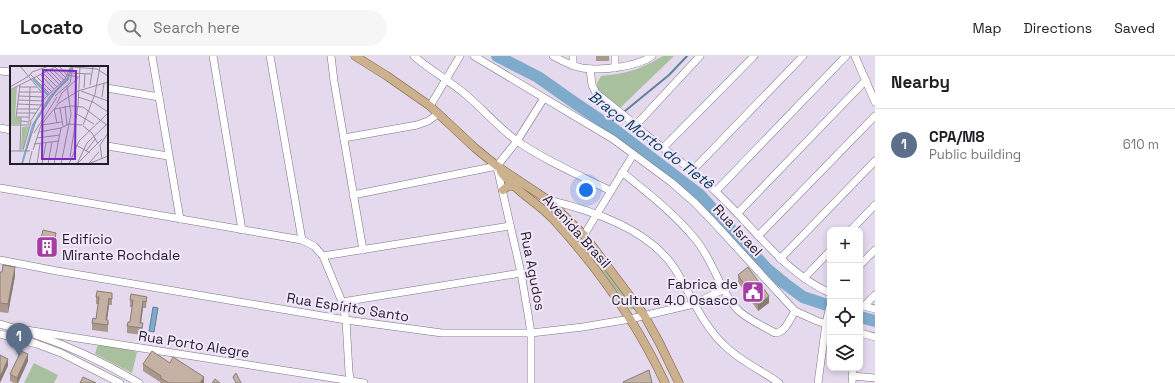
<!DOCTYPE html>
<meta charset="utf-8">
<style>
body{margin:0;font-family:"Space Grotesk",sans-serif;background:#f6f6f6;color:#202124}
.controls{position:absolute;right:12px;bottom:12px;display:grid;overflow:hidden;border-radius:8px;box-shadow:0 2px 6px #0003}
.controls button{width:36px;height:36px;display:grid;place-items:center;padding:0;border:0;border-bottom:1px solid #e0e0e0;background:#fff;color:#202124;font:20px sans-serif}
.you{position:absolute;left:586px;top:134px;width:14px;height:14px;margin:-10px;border:3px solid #fff;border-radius:50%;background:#1a73e8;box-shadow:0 0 0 6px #1a73e833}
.badge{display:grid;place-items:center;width:26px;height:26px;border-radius:50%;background:#ea580c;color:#fff;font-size:13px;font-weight:700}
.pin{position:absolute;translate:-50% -33px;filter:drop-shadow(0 1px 2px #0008)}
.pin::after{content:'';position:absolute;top:21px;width:14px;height:12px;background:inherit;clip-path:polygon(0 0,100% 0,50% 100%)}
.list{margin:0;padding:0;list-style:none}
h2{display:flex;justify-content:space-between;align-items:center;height:52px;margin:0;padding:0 16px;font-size:17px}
h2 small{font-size:13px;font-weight:400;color:#757577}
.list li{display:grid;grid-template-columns:26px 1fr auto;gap:12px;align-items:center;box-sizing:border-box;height:72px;padding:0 16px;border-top:1px solid #e0e0e0}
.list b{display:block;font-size:15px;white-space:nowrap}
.list p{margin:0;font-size:13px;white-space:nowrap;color:#757577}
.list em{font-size:13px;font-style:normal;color:#757577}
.icon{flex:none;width:22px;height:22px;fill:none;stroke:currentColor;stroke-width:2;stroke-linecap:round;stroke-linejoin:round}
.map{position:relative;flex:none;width:875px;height:327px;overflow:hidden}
header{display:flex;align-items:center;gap:24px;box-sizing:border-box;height:56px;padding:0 20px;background:#fff;border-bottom:1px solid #e0e0e0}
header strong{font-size:19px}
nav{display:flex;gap:22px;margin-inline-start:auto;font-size:14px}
.search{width:280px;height:36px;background:#f6f6f6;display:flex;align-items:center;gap:10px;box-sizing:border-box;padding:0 14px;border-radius:22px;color:#757577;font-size:15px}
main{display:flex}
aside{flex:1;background:#fff}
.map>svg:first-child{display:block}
.green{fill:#a9c09f}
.water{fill:#7eaacb;stroke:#628099}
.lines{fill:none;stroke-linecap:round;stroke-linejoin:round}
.stream{stroke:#628099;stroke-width:2}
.river{stroke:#7eaacb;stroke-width:12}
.minor-casing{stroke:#7d7384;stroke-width:8}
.major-casing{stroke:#7a5c3a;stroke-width:9}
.minor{stroke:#fff;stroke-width:7}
.major{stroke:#ccb18f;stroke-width:8}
.wall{fill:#a9988d}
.shaded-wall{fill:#897c73}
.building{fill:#c4b1a4;stroke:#897c73}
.labels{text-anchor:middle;stroke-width:4;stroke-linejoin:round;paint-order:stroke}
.street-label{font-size:14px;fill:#221e25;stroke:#f2e7fb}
.poi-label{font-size:14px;fill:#221e25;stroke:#f2e7fb;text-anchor:start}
.water-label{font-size:15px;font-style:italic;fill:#023b5b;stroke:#f2e7fb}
.inset-river{fill:none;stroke:#7eaacb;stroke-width:2}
.inset-road{fill:none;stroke:#978e9d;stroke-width:1}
.view{fill:#7b2cbf;fill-opacity:0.15;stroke:#7b2cbf;stroke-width:2}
.inset-edge{fill:none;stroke:#221e25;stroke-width:2}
</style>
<header>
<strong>Locato</strong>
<div class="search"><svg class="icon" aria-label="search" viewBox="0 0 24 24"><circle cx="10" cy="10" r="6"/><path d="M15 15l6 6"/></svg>Search here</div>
<nav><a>Map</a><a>Directions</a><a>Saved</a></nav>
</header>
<main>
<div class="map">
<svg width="875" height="327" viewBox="0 0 875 327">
<rect width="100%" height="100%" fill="#e5d9ed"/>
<g class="green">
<path d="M663 0H674L620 52 598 35 597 27 601 20C626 18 641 13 663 0Z"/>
<polygon points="550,149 594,197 635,252 631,254 591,200 547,151"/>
<polygon points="105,287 137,296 132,317 95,298 98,288"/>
<polygon points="34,307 58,319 54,327 24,327"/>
</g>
<polygon class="water" points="153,251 158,252 154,276 149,275"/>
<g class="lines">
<g class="stream">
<polyline points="625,55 669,19 687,0"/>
<polyline points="608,69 618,60"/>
</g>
<g class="river">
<polyline points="497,0 538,21 572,45 615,74 700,139 767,213 784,227 803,241 830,250"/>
<polyline points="860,261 875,265"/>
</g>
<g class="minor-casing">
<g id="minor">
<polyline points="152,0 180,163"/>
<polyline points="213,0 242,174"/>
<polyline points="270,0 302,184"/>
<polyline points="331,0 334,25 363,194"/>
<path d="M414 0C430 14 448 24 465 38 483 53 498 71 517 85 546 105 579 119 611 135"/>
<polyline points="474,0 613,83 671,126 695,147 716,169 795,255 817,265 830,269"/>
<path d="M553 0C562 5 572 10 582 12 601 15 636 11 652 0"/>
<polyline points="855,0 875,46"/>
<polyline points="573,10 573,0"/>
<polyline points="615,12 615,0"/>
<path d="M590 13 592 29 596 37 636 69 645 78C669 97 694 115 716 136 754 171 782 215 830 237"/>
<polyline points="0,15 11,16"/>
<polyline points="107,32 159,41"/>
<polyline points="430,50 460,0"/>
<polyline points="636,69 700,0"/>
<polyline points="0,72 11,74"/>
<polyline points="344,82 417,69 428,65 438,58"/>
<polyline points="107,90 168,100"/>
<polyline points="663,92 754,0"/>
<polyline points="497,110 517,85 544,42"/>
<polyline points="497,111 521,217 528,258 531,277 531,327"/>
<polyline points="692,115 803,0"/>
<path d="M622 116C648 137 675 158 696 184 713 204 721 238 739 255 749 264 763 270 775 277 785 277 790 263 795 255"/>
<polyline points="0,132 72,144 302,184 314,190 323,200 342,246 346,264 349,316 351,327"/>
<polyline points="716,135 846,0"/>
<polyline points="353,139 497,110"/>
<path d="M548 144C591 154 650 174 675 213 691 239 702 268 724 289 740 305 761 314 779 327"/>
<polyline points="738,157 866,24"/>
<polyline points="851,174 875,149"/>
<polyline points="584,179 633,99"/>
<polyline points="758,180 875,60"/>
<polyline points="323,200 510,170"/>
<polyline points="780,203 875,105"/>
<polyline points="0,204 57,215 346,264 442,277 531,277 583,271 630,263 694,248 724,233"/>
<polyline points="860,209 875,194"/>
<polyline points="804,222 830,195"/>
<polyline points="342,246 521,217"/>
<polyline points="860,249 875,253"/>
<polyline points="864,250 875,239"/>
<polyline points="0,268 24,275"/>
<polyline points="20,273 364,327"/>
<polyline points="860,277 875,281"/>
<polyline points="0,278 37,288 61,297 120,327"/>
<path d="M36 279C72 291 107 308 139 327"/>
<polyline points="852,320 875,322"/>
<polyline points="818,327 826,267 830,250"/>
<polyline points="852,327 853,312"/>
</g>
</g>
<g class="major-casing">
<g id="major">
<polyline points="355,0 387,20 430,50 475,92 497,110 548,144 584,179 644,259 659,286 679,327"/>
<path d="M501 116C515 135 537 146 553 163 598 212 637 267 665 327"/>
<polyline points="503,134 508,130 514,130"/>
</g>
</g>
<use href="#minor" class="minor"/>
<use href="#major" class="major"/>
</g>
<g class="wall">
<rect x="596" y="0" width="13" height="5"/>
<polygon points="56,183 53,200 49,199 49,202 42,200 42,198 39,197 39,190"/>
<polygon points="0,216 15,220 8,257 0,256"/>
<polygon points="738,219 769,247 758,255 738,226"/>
<polygon points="112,237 112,249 109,249 107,264 108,271 108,276 92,274 92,267 96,263 98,248 96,248 96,241"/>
<polygon points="147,241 146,252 143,252 141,267 143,274 142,279 127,277 127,270 130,266 132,251 130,251 130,244"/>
<polygon points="28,305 18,327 14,327 10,325 10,318"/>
<polygon points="170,307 204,327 160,327 160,326 143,315 143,308"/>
</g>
<g class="shaded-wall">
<polygon points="56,177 56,183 53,200 53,193"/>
<polygon points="15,211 15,220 8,257 8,248"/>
<polygon points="769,240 769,247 758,255 758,249"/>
<polygon points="109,242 109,249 106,271 106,264"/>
<polygon points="143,245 143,252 140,274 140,267"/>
<polygon points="28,298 28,305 18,327 17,327 17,322"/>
<polygon points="8,303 8,310 0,327 0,321"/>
<polygon points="204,321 204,327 200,327"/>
</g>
<g class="building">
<polygon points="43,174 56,177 53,193 49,193 49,195 42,193 42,191 39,190"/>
<polygon points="3,209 15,211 8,248 0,247 0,216 2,216"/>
<polygon points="748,211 769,240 758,249 738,219"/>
<polygon points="97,235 112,237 112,243 109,242 106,264 108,264 108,269 92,267 93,262 96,263 99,241 96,241"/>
<polygon points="131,238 147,241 146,246 143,245 140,267 143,267 142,272 127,270 128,266 130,266 133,244 130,244"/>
<polygon points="21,295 28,298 17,322 10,318"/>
<polygon points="152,295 170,307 173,301 204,321 200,327 169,327 160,322 161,320 143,308"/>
<polygon points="0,299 8,303 0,321"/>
<polygon points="649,314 652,327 624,327 623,326"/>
<polygon points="236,317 241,327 236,327 233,321"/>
<polygon points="83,321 96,327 80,327"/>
<polygon points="215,323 220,327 212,327"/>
</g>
<defs>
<g id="building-square" transform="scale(1.15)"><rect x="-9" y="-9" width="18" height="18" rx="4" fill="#a63da0" stroke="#f2e7fb"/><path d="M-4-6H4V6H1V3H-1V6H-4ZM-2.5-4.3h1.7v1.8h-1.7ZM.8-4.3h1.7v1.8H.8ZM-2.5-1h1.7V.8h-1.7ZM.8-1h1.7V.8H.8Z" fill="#fff"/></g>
<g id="civic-square" transform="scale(1.15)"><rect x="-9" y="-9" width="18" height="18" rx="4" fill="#a63da0" stroke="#f2e7fb"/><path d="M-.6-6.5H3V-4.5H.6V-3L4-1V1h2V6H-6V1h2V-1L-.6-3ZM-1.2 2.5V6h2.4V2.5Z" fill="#fff"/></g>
</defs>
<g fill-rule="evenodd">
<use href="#building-square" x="47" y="191"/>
<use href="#civic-square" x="753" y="236"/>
</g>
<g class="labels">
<g class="street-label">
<text transform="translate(738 174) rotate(47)" y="5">Rua Israel</text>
<text transform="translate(577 175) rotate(48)" y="5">Avenida Brasil</text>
<text transform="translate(533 215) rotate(79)" y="5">Rua Agudos</text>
<text transform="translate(348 251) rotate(9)" y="5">Rua Espírito Santo</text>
<text transform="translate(194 288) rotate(9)" y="5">Rua Porto Alegre</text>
</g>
<g class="poi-label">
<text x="62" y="188">Edifício<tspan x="62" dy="16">Mirante Rochdale</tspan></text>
<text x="738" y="233" text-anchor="end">Fabrica de<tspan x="738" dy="16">Cultura 4.0 Osasco</tspan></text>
</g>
<g class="water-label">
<text transform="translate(651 84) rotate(37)" y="5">Braço Morto do Tietê</text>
</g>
</g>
<g transform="translate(10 10)">
<rect width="98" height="98" fill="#e5d9ed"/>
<path d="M7 21 5 51 11 52 10 58H0V25ZM19 60 13 83 11 84 12 61Z" fill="#a9c09f"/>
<path class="inset-river" d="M23 13 38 29M12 98 23 59 40 31 58 12 62 1"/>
<path class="inset-road" d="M10 0 34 29 33 36 20 56M49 0 57 9 69 11M45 1 56 12M63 1 87 3 98 10M42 3 54 14M39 4 51 16M36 5 49 18M22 6 39 0M33 7 47 21M61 7 81 8M20 8 40 28M30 8 44 23M26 10 42 26M10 19 6 51H19M80 19 83 0M0 21 19 10 22 6M9 21H27M74 22 75 8M0 24 47 0M71 25 98 35M9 26H31M8 30 34 31M45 30 60 17 63 0M68 31 83 36 98 46M92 31 94 17M34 33 55 13 61 0M8 34 34 35M47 37 52 27 68 12M7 38 32 39M55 40 57 59M50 42 53 60M7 43H29M44 43 61 40 73 41 98 60M44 43 47 57M6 47H26M67 48 84 58M11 55 19 56 20 21M0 59H18L19 57M31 59 52 56M73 59 85 28 90 0M73 60 82 67 88 78M29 66 51 62 59 58 72 59M24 67 47 31M27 72 50 69M24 78 49 75M66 79 80 87M13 84 21 56M23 84 31 59 49 37 68 25 98 16M0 85H20M10 85 11 51M16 85 26 55 46 25 59 13M76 85 86 72M60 91 68 40 70 0M92 93 90 79 98 67M79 97 89 86M19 98 22 85M27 98 30 78M32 98 36 77M38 98 42 76M44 98 51 62M51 98 61 48 57 20M59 98 69 75 98 47M67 98 77 77 97 58M67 98 92 73M78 98 98 90"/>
<path class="view" d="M33 4 66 5 65 93H32Z"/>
<rect width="98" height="98" class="inset-edge"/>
</g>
</svg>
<div class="controls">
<button>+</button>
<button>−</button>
<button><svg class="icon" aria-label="locate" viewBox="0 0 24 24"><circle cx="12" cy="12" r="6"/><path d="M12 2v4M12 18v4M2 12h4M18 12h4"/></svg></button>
<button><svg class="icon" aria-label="layers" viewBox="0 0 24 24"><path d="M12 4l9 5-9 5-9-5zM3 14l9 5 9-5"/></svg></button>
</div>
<div class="you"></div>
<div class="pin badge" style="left:19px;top:300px;background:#5c6f8a">1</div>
</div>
<aside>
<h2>Nearby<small></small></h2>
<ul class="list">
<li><span class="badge" style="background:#5c6f8a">1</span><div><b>CPA/M8</b><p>Public building</p></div><em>610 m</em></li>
</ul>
</aside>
</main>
